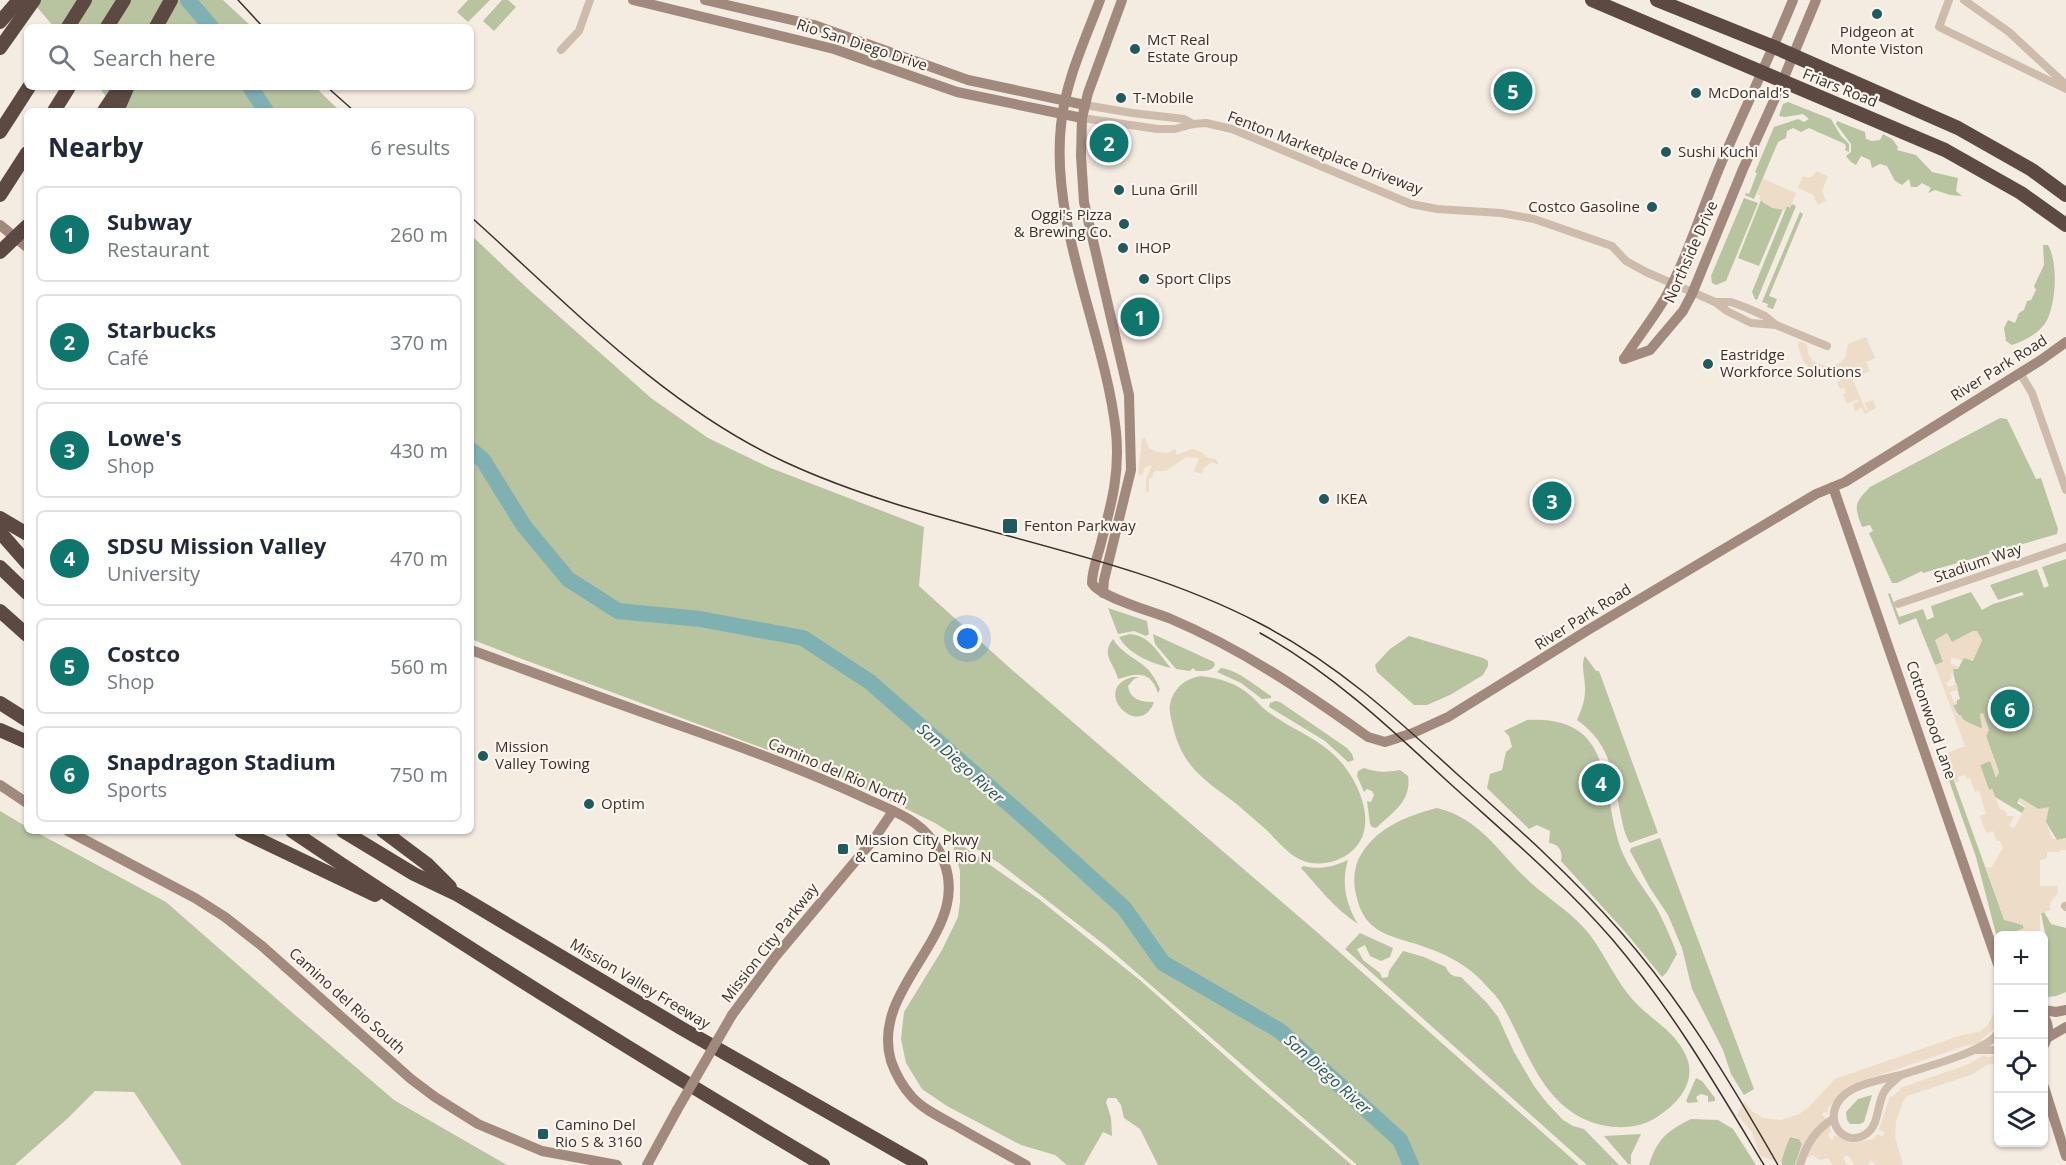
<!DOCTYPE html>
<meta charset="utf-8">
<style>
body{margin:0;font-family:"Open Sans",sans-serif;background:#f6f6f7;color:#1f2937}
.controls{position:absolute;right:18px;bottom:18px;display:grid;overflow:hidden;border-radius:9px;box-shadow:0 2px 4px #0004}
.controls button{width:54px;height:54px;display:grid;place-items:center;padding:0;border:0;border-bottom:2px solid #e0e1e3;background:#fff;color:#1f2937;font:30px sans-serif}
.you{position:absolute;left:968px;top:639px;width:21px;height:21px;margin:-15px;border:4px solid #fff;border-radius:50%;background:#1a73e8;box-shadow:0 0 0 9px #1a73e833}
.badge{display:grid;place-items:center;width:39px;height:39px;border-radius:50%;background:#0f766e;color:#fff;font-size:20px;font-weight:700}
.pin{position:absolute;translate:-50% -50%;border:3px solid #fff;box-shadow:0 2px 6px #0006}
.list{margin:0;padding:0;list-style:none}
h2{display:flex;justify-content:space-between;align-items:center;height:78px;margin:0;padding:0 24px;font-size:26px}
h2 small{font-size:20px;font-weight:400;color:#747a83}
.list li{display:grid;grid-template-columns:39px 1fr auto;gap:18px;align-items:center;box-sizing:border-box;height:96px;margin:0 12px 12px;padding:0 12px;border:2px solid #e0e1e3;border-radius:9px}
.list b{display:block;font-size:22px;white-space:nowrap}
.list p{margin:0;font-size:20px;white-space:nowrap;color:#747a83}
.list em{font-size:20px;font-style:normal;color:#747a83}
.icon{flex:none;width:33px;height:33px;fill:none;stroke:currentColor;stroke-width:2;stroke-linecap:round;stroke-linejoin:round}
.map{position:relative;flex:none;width:2066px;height:1165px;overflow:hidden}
.search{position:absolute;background:#fff;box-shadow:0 2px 4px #0004;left:24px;top:24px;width:450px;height:66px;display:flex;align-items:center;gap:15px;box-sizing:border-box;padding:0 21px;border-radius:9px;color:#747a83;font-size:22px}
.panel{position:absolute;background:#fff;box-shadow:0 2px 4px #0004;left:24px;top:108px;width:450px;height:726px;border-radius:9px}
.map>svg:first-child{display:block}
.green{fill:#b8c4a0}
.plaza{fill:#ecdcc8}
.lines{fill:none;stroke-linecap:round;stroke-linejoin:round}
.river{stroke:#7fb0b2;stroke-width:16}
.street{stroke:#cdbbac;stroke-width:8}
.secondary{stroke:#a18a7d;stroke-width:10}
.highway{stroke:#5c4a42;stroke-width:14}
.tram{stroke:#3b302b;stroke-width:1.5}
.secondary-bridge{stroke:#a18a7d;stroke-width:10}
.highway-bridge{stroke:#5c4a42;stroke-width:14}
.poi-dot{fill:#1f5a5e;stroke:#fbf5ee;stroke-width:2}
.labels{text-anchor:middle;stroke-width:4.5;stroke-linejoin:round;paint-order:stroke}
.poi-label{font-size:15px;fill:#3b302b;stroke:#fbf5ee;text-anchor:start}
.street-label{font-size:15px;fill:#3b302b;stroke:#fbf5ee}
.water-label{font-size:16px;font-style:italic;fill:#1f5a5e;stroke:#fbf5ee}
</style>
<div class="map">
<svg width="2066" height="1165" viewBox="0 0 2066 1165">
<rect width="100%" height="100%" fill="#f4ebe1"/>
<g class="green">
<polygon points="31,0 223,0 252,27 54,27"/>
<polygon points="468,0 490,0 468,22 457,12"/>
<polygon points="502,0 508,0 516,7 494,31 483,21"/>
<polygon points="99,87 315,87 340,111 116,111"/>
<polygon points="1788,102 1831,119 1841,136 1849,144 1849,152 1845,150 1846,147 1845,144 1809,128 1801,132 1793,128 1787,131 1786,138 1778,142 1754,199 1745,195 1746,193 1749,194 1757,173 1755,172 1774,127 1798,119 1804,122 1809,119 1803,114 1785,117 1779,116 1783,104"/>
<polygon points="1837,121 1865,132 1866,139 1872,141 1880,140 1883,134 1892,139 1898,147 1897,150 1916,155 1932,172 1958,178 1956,191 1962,196 1950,195 1935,190 1928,193 1931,188 1922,183 1917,187 1911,187 1909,179 1902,185 1895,181 1887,166 1880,164 1872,168 1870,160 1861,156 1856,165 1851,162 1846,156 1851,152 1851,144 1836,124"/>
<polygon points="1744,198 1758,203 1726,281 1716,285 1712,283 1711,276"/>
<polygon points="1761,200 1765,204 1783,209 1759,266 1738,258"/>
<polygon points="1792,204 1796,206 1757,300 1755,299 1752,292 1787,206 1790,207"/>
<polygon points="1800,212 1803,214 1769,296 1777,299 1773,309 1767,307 1768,304 1762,302"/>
<polygon points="471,235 527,288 651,398 708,438 768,467 924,527 919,586 1011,669 1318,933 1579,1165 1357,1165 1106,946 999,863 935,823 841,777 522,659 471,639"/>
<path d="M2043 245H2048C2058 262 2056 300 2048 318 2042 332 2026 340 2012 345L2006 341 2004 328 2008 320 2015 323 2019 313 2024 310 2027 301 2031 300 2036 290 2034 286 2044 265Z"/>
<path d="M2000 418 2007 419 2036 479 2041 478 2058 529 2057 534 1923 573 1922 571 1897 583H1892L1869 533 1873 531 1870 525 1862 527C1854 505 1854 504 1870 487Z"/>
<path d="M2066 559V838L2057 840 2038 809 2020 798 2017 803 2025 808 2022 813 1995 797 1992 789 1989 790 1980 765 1990 761 1999 772 1986 736 1983 714H1980L1983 729C1968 723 1959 720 1953 705L1957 704V700L1960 699 1952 669H1958L1964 657 1973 660 1982 640 1976 631H1973L1951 643 1943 662 1935 665 1916 618 1899 625 1888 594 1890 593 1899 617 1923 609 1927 620 1934 617 1931 606 1971 592 1982 610 1993 604 2024 595 2022 592 1998 600 1990 585 2037 569 2044 588 2049 586 2042 567Z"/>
<polygon points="1108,608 1147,621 1149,634 1146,636 1134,631 1118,634"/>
<path d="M1130 634C1150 635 1159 655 1171 668 1153 664 1128 654 1119 637Z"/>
<path d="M1153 634 1214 662 1215 665C1211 672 1204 671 1196 671L1193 668 1190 671 1176 669 1155 644Z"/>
<polygon points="1409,636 1483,658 1488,661 1488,666 1483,675 1450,695 1427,705 1414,705 1377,672 1375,665 1390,649"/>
<path d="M1113 639C1121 652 1131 656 1143 665 1151 671 1156 680 1160 689L1158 693C1150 669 1135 674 1118 679 1115 664 1100 655 1113 639Z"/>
<path d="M1585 656 1596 671H1599L1658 833 1630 843C1625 836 1623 825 1621 816 1613 778 1613 745 1577 720 1581 711 1585 701 1585 691 1586 680 1580 666 1585 656Z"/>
<path d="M1221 668C1238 670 1257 687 1271 696V698L1262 699 1241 683 1217 672Z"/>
<path d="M1201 676C1219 678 1237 683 1251 696 1258 702 1263 709 1271 714 1298 733 1328 742 1347 770 1358 785 1367 807 1365 825 1363 856 1324 872 1299 859 1284 851 1274 836 1262 826 1251 817 1241 807 1230 799 1201 778 1182 764 1173 727 1171 718 1168 709 1171 700 1176 686 1187 678 1201 676Z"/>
<path d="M1133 677H1139L1134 679 1128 686C1130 700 1142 702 1154 702 1139 742 1089 688 1133 677Z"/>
<polygon points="1275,701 1280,702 1347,748 1352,754 1354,760 1348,762 1325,741 1269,707 1270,703"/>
<path d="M1527 720C1622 715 1598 799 1624 856 1633 875 1645 890 1656 907 1664 922 1671 938 1677 954L1667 972 1662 977 1627 934 1561 861C1563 851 1559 844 1549 843L1550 831 1537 825 1529 829 1487 788 1490 774 1502 770 1506 752 1512 747 1509 736 1504 731Z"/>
<path d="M1364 768C1378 773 1386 772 1400 770L1408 776C1412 801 1392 813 1376 828L1372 827 1370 824 1367 801 1371 802 1374 795 1372 791 1367 789 1364 792 1357 776 1358 771Z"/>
<polygon points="1950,770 2004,919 2023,925 2024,929 1998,936 1996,934 1976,857 1946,772"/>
<path d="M1437 808C1482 819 1499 854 1531 883 1550 900 1574 914 1590 935 1605 955 1616 981 1633 1000 1652 1021 1679 1033 1688 1061 1695 1086 1675 1105 1657 1117 1637 1131 1607 1129 1586 1120 1538 1098 1526 1045 1501 1003 1496 995 1488 988 1482 981 1469 967 1451 957 1433 950 1397 935 1365 939 1356 894 1353 883 1354 870 1358 860 1373 829 1406 816 1437 808Z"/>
<polygon points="0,811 27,827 27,831 34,831 166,902 295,1015 394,1100 507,1165 182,1165 134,1092 95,1091 68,1118 15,1165 0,1165"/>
<polygon points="947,835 1040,900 1141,981 1258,1085 1352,1165 1158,1165 1140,1129 1124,1118 1121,1105 1116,1098 1108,1098 1106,1102 1111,1118 1112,1136 1103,1132 1084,1165 1067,1165 1055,1155 1021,1145 947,1106 922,1089 906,1063 901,1039 904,1012 942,950 958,917 960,902 960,871 953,846"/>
<polygon points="1660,838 1754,1089 1744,1095 1731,1074 1723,1050 1692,989 1682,948 1668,915 1650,888 1630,851 1631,848"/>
<path d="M1348 860C1341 883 1346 904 1358 924 1335 909 1319 888 1301 868L1303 866C1320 870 1333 867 1348 860Z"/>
<polygon points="2044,912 2051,924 2066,928 2066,992 2056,996 2047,997 2048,948 2041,913"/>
<path d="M1360 933 1393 948 1390 957 1381 961 1370 956 1365 945 1357 949 1363 960 1380 973 1382 978 1388 977 1389 971 1403 951 1424 957 1446 967C1448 974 1454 977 1461 977L1487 1003 1498 1017 1514 1052 1534 1086 1547 1103 1563 1120 1573 1126 1584 1129 1619 1165H1587L1345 949Z"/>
<polygon points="1696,1078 1702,1081 1715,1098 1715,1101 1708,1102 1708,1096 1701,1094 1696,1097 1698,1102 1688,1103 1686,1101"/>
<polygon points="1872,1095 1864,1122 1860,1124 1850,1124 1847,1120 1846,1112 1858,1099"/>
<path d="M1691 1119 1718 1120 1733 1129 1756 1165H1649C1657 1139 1667 1131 1691 1119Z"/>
<polygon points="1641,1134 1631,1155 1631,1164 1628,1164 1604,1136"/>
<polygon points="1790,1137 1799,1139 1802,1144 1795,1165 1782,1165 1781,1158"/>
</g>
<g class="plaza">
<polygon points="1816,171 1828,176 1822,191 1826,201 1818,205 1813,195 1798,188 1803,176 1808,178 1813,176"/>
<polygon points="1763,179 1796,193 1790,208 1787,206 1785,210 1772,208 1759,199 1761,196 1757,194"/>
<polygon points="1866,337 1875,358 1866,362 1870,371 1852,378 1866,411 1868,410 1865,403 1873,400 1876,408 1865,414 1862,408 1855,411 1853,404 1859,402 1858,399 1847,404 1843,394 1846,393 1844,388 1840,389 1837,382 1840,380 1838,374 1821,375 1810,369 1803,361 1798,346 1799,341 1807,344 1808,354 1814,362 1829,367 1840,363 1845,358 1848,344"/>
<polygon points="1145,438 1149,448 1157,452 1168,453 1175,449 1177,455 1192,449 1201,452 1208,458 1216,459 1219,465 1212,462 1204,468 1201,474 1194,471 1199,458 1186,457 1166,471 1154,471 1152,478 1149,478 1149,492 1146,492 1146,479 1151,468 1151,465 1145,467 1142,475 1138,474 1142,439"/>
<polygon points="1973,631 1977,631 1982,640 1973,661 1964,658 1962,661 1951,657 1951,664 1959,667 1958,669 1953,669 1954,673 1950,674 1952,678 1946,683 1948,687 1957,684 1958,689 1950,692 1954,703 1957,700 1957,704 1953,705 1957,715 1961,715 1963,720 1982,729 1980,714 1983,713 1989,730 1986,736 1999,773 1996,778 1990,761 1980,765 1989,790 1992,789 2000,809 2005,811 2007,816 2014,816 2009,826 2014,828 2026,807 2018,801 2020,798 2038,809 2049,807 2046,822 2052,838 2057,840 2066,838 2066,850 2060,850 2060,852 2047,852 2047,858 2040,860 2040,886 2057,886 2058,893 2050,903 2050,910 2040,914 2040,935 2026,935 2025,933 2006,935 2024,928 2023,925 2004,920 1986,867 1991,868 2003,848 2000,841 1997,841 1993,831 1986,833 1980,816 1986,814 1979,791 1975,792 1970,778 1967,779 1965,775 1958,777 1959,781 1955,783 1953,776 1954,775 1947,753 1965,746 1935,665 1943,662 1935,640 1947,633 1952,642"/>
<polygon points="1998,998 1998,1019 1993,1030 1981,1040 1982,1043 1965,1046 1848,1086 1828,1108 1827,1114 1825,1112 1823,1113 1823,1116 1827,1119 1831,1131 1828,1134 1831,1140 1833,1140 1834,1135 1854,1143 1873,1139 1878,1134 1882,1137 1885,1132 1879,1130 1890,1096 1892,1097 1900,1090 1900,1088 1969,1064 1984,1055 1987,1057 1998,1056 1998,1063 1986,1065 1973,1074 1907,1096 1903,1101 1896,1121 1895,1137 1903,1165 1876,1165 1871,1160 1868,1165 1854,1165 1852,1160 1847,1155 1843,1158 1847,1165 1833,1165 1828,1158 1819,1160 1813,1155 1806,1158 1804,1165 1795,1165 1802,1144 1799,1139 1795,1137 1790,1137 1788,1140 1781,1163 1760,1156 1752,1132 1737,1115 1744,1102 1753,1112 1763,1118 1781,1120 1799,1114 1808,1108 1835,1079 1962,1035 1979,1032 1987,1026 1995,1010 1995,1000"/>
</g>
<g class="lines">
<g class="river">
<polyline points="188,0 211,27"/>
<polyline points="250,87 266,111"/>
<polyline points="471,450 483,460 524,526 568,579 618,611 700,619 803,638 870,682 1034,826 1124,908 1163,963 1280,1031 1400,1140 1411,1165"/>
</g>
<g class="street">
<polyline points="1949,0 1939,27 2066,89"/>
<polyline points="1964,0 2009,32 2066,85"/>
<polyline points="561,50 579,31 590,0"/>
<polyline points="1085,105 1132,113 1184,119 1193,124"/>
<polyline points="1082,118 1158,129 1175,129 1193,124 1206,123 1232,129 1411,204 1437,209 1501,213 1534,219 1612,246 1626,261 1646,272 1715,302 1727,311 1751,323 1776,325"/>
<polyline points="1715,302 1731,302 1747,308 1765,316 1776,325 1827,346"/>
<polyline points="2020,373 2032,393 2066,490"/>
<polyline points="1898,604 2066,547"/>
<polyline points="2065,906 2066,907"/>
<polyline points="1976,1050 1998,1050"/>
<path d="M1901 1075C1895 1080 1888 1085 1884 1092 1877 1104 1879 1126 1866 1134 1841 1151 1816 1111 1851 1090 1865 1082 1885 1079 1901 1075Z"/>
<path d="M1901 1075C1924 1067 1986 1052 1998 1033"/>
<path d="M1800 1165C1806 1145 1815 1130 1833 1119"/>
</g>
<g class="secondary">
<polyline points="633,0 834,49 957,92 1082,118"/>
<polyline points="705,0 814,25 968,80 1085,105"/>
<path d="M1100 0C1085 40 1065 82 1061 125 1050 226 1105 333 1116 432 1120 472 1112 502 1102 539 1099 553 1092 569 1092 583 1099 597 1154 612 1171 619 1242 649 1305 692 1368 737L1385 742 1413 733 1448 717 1588 630 1816 494 1845 482 2041 360 2066 342"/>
<polyline points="0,225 27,247"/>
<polyline points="1624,359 1650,350 1683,311 1692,294 1743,169 1780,87 1816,0"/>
<path d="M1624 359C1637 338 1653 319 1665 298 1689 254 1703 205 1723 159 1746 106 1771 54 1793 0"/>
<polyline points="1833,487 1998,964"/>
<polyline points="1103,593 1104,580 1131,470 1129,395 1084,202 1081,156 1082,118 1088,93 1122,0"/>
<path d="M471 650C537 674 604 699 670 722 737 745 803 769 867 799 891 810 917 819 932 840 993 925 867 979 891 1061 896 1075 902 1086 912 1097 924 1110 942 1118 958 1127 980 1140 1003 1152 1026 1165"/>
<polyline points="0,785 27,803"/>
<polyline points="68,831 195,898 225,917 262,946 411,1079 435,1097 478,1124 542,1151 617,1165"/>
<polyline points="2044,1010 2056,1012 2066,1010"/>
<polyline points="732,1015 775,957 874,839 893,811"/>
<path d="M2044 1017C2050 1026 2049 1035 2044 1045"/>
<polyline points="2047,1038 2066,1027"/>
<polyline points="2044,1087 2066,1156"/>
<polyline points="647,1165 677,1110"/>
</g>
<g class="highway">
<polyline points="1592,0 1945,150 2021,193 2066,225"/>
<polyline points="1657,0 1774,47 1958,128 2032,170 2066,195"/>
<polyline points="0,22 19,0"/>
<polyline points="68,27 85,0"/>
<polyline points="107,27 124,0"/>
<polyline points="156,27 171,0"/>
<polyline points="0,48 34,0"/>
<polyline points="54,111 69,87"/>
<polyline points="104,111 120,87"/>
<polyline points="117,111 127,88"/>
<polyline points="0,132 29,87"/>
<polyline points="0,195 27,153"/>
<polyline points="0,518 27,534"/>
<polyline points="0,532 27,563"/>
<polyline points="0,567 27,593"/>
<polyline points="0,611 27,635"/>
<polyline points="0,703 27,720"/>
<polyline points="0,730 27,742"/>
<polyline points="241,831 375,895"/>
<path d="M292 831C465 948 643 1058 823 1165"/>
<polyline points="343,831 414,874 458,895 681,1028 921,1165"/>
<polyline points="383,831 427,864 450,887"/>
</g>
<g class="tram">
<polyline points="238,0 263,27"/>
<polyline points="327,87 354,111"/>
<path d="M471 217C569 305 664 406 785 462 936 532 1111 546 1259 623 1335 662 1395 717 1457 774 1513 824 1570 874 1619 930 1682 1001 1731 1083 1778 1165"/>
<path d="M1260 633C1330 672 1387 725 1445 779 1502 831 1562 881 1612 939 1671 1008 1717 1087 1764 1165"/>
</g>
<polyline class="secondary-bridge" points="677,1110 732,1015"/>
<polyline class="highway-bridge" points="0,252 27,226"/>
</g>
<g class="poi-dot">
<circle cx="1877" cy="14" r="6"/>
<circle cx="1135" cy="49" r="6"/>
<circle cx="1696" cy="93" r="6"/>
<circle cx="1121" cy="98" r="6"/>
<circle cx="1666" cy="152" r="6"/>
<circle cx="1119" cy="190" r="6"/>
<circle cx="1652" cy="207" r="6"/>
<circle cx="1124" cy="224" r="6"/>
<circle cx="1123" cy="248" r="6"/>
<circle cx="1144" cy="279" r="6"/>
<circle cx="1708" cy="364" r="6"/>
<circle cx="1324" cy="499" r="6"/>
<rect x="1002" y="518" width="16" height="16" rx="3"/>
<circle cx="483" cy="756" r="6"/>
<circle cx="589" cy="804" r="6"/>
<rect x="837" y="843" width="12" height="12" rx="3"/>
<rect x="537" y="1128" width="12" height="12" rx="3"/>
</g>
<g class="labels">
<g class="poi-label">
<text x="1877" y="37" text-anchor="middle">Pidgeon at<tspan x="1877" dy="17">Monte Viston</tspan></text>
<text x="1147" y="45">McT Real<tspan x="1147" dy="17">Estate Group</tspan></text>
<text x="1708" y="98">McDonald's</text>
<text x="1133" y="103">T-Mobile</text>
<text x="1678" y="157">Sushi Kuchi</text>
<text x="1131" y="195">Luna Grill</text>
<text x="1640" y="212" text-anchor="end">Costco Gasoline</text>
<text x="1112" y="220" text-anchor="end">Oggi's Pizza<tspan x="1112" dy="17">&amp; Brewing Co.</tspan></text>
<text x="1135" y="253">IHOP</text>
<text x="1156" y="284">Sport Clips</text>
<text x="1720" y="360">Eastridge<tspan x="1720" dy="17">Workforce Solutions</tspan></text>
<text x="1336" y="504">IKEA</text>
<text x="1024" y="531">Fenton Parkway</text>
<text x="495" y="752">Mission<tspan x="495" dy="17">Valley Towing</tspan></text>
<text x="601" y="809">Optim</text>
<text x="855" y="845">Mission City Pkwy<tspan x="855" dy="17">&amp; Camino Del Rio N</tspan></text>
<text x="555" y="1130">Camino Del<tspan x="555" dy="17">Rio S &amp; 3160</tspan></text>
</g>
<g class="street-label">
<text transform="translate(862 45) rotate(18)" y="5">Rio San Diego Drive</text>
<text transform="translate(1840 88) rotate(22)" y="5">Friars Road</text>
<text transform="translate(1325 153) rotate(21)" y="5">Fenton Marketplace Driveway</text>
<text transform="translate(1691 252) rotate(-66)" y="5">Northside Drive</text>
<text transform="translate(1999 368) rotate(-32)" y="5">River Park Road</text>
<text transform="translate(1978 563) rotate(-19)" y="5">Stadium Way</text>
<text transform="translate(1583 617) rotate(-32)" y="5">River Park Road</text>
<text transform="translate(1931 720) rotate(71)" y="5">Cottonwood Lane</text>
<text transform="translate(838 772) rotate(23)" y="5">Camino del Rio North</text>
<text transform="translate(770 943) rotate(-52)" y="5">Mission City Parkway</text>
<text transform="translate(640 984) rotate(31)" y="5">Mission Valley Freeway</text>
<text transform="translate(347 1001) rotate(42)" y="5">Camino del Rio South</text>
</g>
<g class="water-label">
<text transform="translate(961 763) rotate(42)" y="6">San Diego River</text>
<text transform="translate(1328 1074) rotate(42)" y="6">San Diego River</text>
</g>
</g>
</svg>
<div class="controls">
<button>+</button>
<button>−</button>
<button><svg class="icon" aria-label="locate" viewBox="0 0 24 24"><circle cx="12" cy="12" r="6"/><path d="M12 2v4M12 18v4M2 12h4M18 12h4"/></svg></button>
<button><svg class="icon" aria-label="layers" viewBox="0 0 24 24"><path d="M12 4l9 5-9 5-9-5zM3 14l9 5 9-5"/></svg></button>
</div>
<div class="you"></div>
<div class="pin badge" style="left:1140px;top:317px">1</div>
<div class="pin badge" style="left:1109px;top:143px">2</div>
<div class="pin badge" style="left:1552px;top:501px">3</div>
<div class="pin badge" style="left:1601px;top:783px">4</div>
<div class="pin badge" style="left:1513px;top:91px">5</div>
<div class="pin badge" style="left:2010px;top:709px">6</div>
<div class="search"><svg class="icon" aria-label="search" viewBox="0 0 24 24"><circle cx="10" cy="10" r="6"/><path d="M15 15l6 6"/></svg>Search here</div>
<section class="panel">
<h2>Nearby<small>6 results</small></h2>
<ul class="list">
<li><span class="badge">1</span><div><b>Subway</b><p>Restaurant</p></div><em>260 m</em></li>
<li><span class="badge">2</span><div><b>Starbucks</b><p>Café</p></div><em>370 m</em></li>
<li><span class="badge">3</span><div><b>Lowe's</b><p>Shop</p></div><em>430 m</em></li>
<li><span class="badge">4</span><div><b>SDSU Mission Valley</b><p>University</p></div><em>470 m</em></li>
<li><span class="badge">5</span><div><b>Costco</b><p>Shop</p></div><em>560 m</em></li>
<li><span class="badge">6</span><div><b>Snapdragon Stadium</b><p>Sports</p></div><em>750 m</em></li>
</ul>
</section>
</div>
